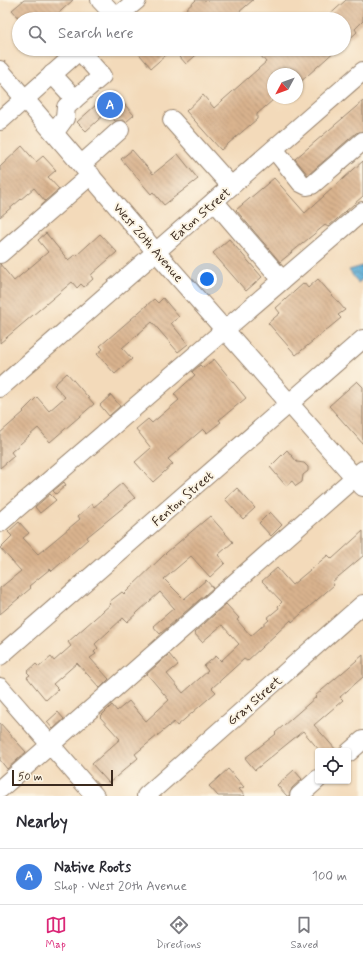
<!DOCTYPE html>
<meta charset="utf-8">
<style>
body{margin:0;font-family:Mynerve,sans-serif;background:#f7f7f7;color:#2b2b33}
.controls{position:absolute;right:12px;bottom:12px;display:grid;overflow:hidden;border-radius:4px;box-shadow:0 1px 3px #0004}
.controls button{width:36px;height:36px;display:grid;place-items:center;padding:0;border:0;border-bottom:1px solid #e1e1e2;background:#fff;color:#2b2b33;font:20px sans-serif}
.compass{position:absolute;left:267px;top:68px;width:36px;height:36px;border-radius:50%;background:#fff;box-shadow:0 1px 3px #0004;rotate:229deg}
.scale{position:absolute;left:12px;bottom:10px;width:101px;box-sizing:border-box;padding-left:4px;border:2px solid #3b2a1e;border-top:0;font-size:11px;line-height:14px;white-space:nowrap;color:#3b2a1e;-webkit-text-stroke:3px #fcf5e5;paint-order:stroke}
.you{position:absolute;left:207px;top:279px;width:14px;height:14px;margin:-10px;border:3px solid #fff;border-radius:50%;background:#1a73e8;box-shadow:0 0 0 6px #1a73e833}
.badge{display:grid;place-items:center;width:26px;height:26px;border-radius:50%;background:#db2777;color:#fff;font-size:13px;font-weight:700}
.pin{position:absolute;translate:-50% -50%;border:2px solid #fff;box-shadow:0 1px 4px #0006}
.list{margin:0;padding:0;list-style:none}
h2{display:flex;justify-content:space-between;align-items:center;height:52px;margin:0;padding:0 16px;font-size:17px}
h2 small{font-size:13px;font-weight:400;color:#7c7c81}
.list li{display:grid;grid-template-columns:26px 1fr auto;gap:12px;align-items:center;box-sizing:border-box;height:56px;padding:0 16px;border-top:1px solid #e1e1e2}
.list b{display:block;font-size:15px;white-space:nowrap}
.list p{margin:0;font-size:13px;white-space:nowrap;color:#7c7c81}
.list em{font-size:13px;font-style:normal;color:#7c7c81}
.icon{flex:none;width:22px;height:22px;fill:none;stroke:currentColor;stroke-width:2;stroke-linecap:round;stroke-linejoin:round}
.map{position:relative;flex:none;width:363px;height:796px;overflow:hidden}
.search{position:absolute;background:#fff;box-shadow:0 1px 3px #0004;left:12px;right:12px;top:12px;height:44px;display:flex;align-items:center;gap:10px;box-sizing:border-box;padding:0 14px;border-radius:22px;color:#7c7c81;font-size:15px}
.sheet{height:108px;background:#fff}
nav{display:flex;justify-content:space-around;align-items:center;box-sizing:border-box;height:56px;border-top:1px solid #e1e1e2;background:#fff;font-size:11px;color:#7c7c81}
nav a{display:grid;justify-items:center;gap:2px}
nav .on{color:#db2777}
.map>svg:first-child{display:block}
.water{fill:url(#water-waves);stroke:#4a6a7a}
.building{fill:url(#building-back-hatch)}
.lines{fill:none;stroke-linecap:round;stroke-linejoin:round}
.minor-casing{stroke:#97826c;stroke-width:20}
.minor{stroke:#fff;stroke-width:18}
.labels{text-anchor:middle;stroke-width:4;stroke-linejoin:round;paint-order:stroke}
.street-label{font-size:13px;fill:#3b2a1e;stroke:#fcf5e5}
</style>
<div class="map">
<svg width="363" height="796" viewBox="0 0 363 796">
<defs>
<pattern id="water-waves" width="16" height="10" patternUnits="userSpaceOnUse"><rect width="16" height="10" fill="#5aabd5"/><path d="M0 5q4-4 8 0t8 0" fill="none" stroke="#4c8bac"/></pattern>
<pattern id="building-back-hatch" width="6" height="6" patternUnits="userSpaceOnUse"><rect width="6" height="6" fill="#d9b38e"/><path d="M-1 5l2 2M0 0l6 6M5-1l2 2" fill="none" stroke="#b19273"/></pattern>
</defs>
<rect width="100%" height="100%" fill="#fcf5e5"/>
<filter id="ink" filterUnits="userSpaceOnUse"><feTurbulence type="fractalNoise" baseFrequency=".025" numOctaves="2"/><feDisplacementMap in="SourceGraphic" scale="8" xChannelSelector="R" yChannelSelector="G"/><feConvolveMatrix kernelMatrix="1 2 1 2 8 2 1 2 1" color-interpolation-filters="sRGB"/></filter>
<filter id="wash" filterUnits="userSpaceOnUse"><feTurbulence type="fractalNoise" baseFrequency=".012" numOctaves="4" result="noise"/><feDisplacementMap in="SourceGraphic" scale="16" xChannelSelector="R" yChannelSelector="G"/><feGaussianBlur stdDeviation="0.9" result="paint"/><feColorMatrix in="noise" values="0 0 0 0 0 0 0 0 0 0 0 0 0 0 0 0 0 1.4 0 .05"/><feComposite in="paint" operator="in"/></filter>
<g filter="url(#wash)">
<rect width="100%" height="100%" fill="#f3daba"/>
<polygon class="water" points="363,266 363,279 358,283 349,270"/>
<g id="blocks">
<g class="building">
<polygon points="24,0 73,0 52,19 20,19 12,10"/>
<polygon points="196,0 253,0 231,19 189,19 183,12"/>
<polygon points="346,0 363,0 363,21 355,29 357,32 344,44 344,19 325,19"/>
<polygon points="135,49 203,49 186,64 173,49 151,68"/>
<polygon points="255,49 337,49 297,85 297,74 273,74 273,100 257,114 257,119 221,150 186,111 203,95 214,108 266,62"/>
<polygon points="114,93 134,115 126,122 123,120 115,121 107,112 86,131 77,122 106,96 108,98"/>
<polygon points="363,101 363,131 356,133 308,175 295,159"/>
<polygon points="22,146 36,162 43,156 56,170 48,177 59,189 45,201 34,188 0,217 0,167"/>
<polygon points="132,150 153,174 178,154 198,179 164,205 153,192 151,194 121,159"/>
<polygon points="363,161 363,196 328,227 325,225 280,262 236,210 274,178 305,213"/>
<polygon points="46,233 68,260 76,254 77,255 100,234 117,252 92,274 91,276 93,279 84,287 81,284 77,288 72,282 0,343 0,264 14,281 48,252 38,240"/>
<polygon points="229,239 262,277 246,291 213,253"/>
<polygon points="318,279 345,310 338,315 341,318 296,355 268,323 280,313 276,308 304,283 308,288"/>
<polygon points="163,298 179,317 171,323 188,344 178,352 152,322 122,348 132,359 115,374 97,354 103,349 100,346 154,299 158,303"/>
<polygon points="214,359 246,398 219,420 221,422 207,433 203,429 168,459 173,464 153,482 135,462 151,448 136,429 148,419 152,423 179,400 174,394 195,375 192,372 200,365 203,368"/>
<polygon points="67,373 94,404 50,442 38,428 11,452 14,456 0,468 0,433 24,412 23,411 37,397 49,411 65,397 54,385"/>
<polygon points="357,381 363,387 363,444 329,406"/>
<polygon points="111,395 120,406 109,416 100,405"/>
<polygon points="287,450 297,462 304,463 308,467 308,471 303,475 302,482 296,486 292,481 286,486 270,467"/>
<polygon points="64,482 66,485 56,494 53,491"/>
<polygon points="122,483 135,498 87,537 88,539 52,571 50,569 29,586 31,588 0,614 0,588 21,571 0,548 12,536 8,532 19,522 29,533 23,538 38,554 80,519 78,516 92,504 94,507"/>
<polygon points="237,488 255,508 243,519 225,499"/>
<polygon points="50,494 56,500 40,513 35,507"/>
<polygon points="270,512 282,525 271,536 259,523"/>
<polygon points="210,516 233,542 218,555 225,563 210,577 191,556 164,579 184,599 206,580 213,588 160,634 153,626 174,608 160,592 127,622 123,618 95,644 98,648 94,652 96,654 90,658 109,679 100,688 77,663 53,684 58,689 46,700 27,677 30,675 27,672 36,664 39,667 51,657 54,661 71,646 68,642 111,604 109,602 122,592 124,594 167,552"/>
<polygon points="363,531 363,556 332,582 334,585 292,622 291,620 247,661 244,659 212,688 216,692 177,726 174,722 135,754 138,758 109,783 92,764 120,739 100,717 112,705 117,711 129,701 146,721 169,700 147,674 169,654 178,665 167,674 183,693 208,671 204,666 216,656 221,661 239,644 222,625 202,642 194,633 226,604 239,618 237,620 251,636 269,620 267,618 279,608 278,606 282,602 262,581 277,568 292,585 328,555 332,559"/>
<polygon points="363,655 363,677 340,697 343,700 314,725 337,751 320,751 303,731 255,770 245,758 276,734 275,733 316,697 315,696"/>
<polygon points="58,712 64,719 53,729 47,722"/>
<polygon points="0,723 26,752 7,769 0,760"/>
<polygon points="228,769 244,787 239,789 245,796 218,796 209,786"/>
<polygon points="294,770 302,779 292,788 289,796 287,796 277,785"/>
</g>
</g>
</g>
<g filter="url(#ink)">
<use href="#blocks" fill-opacity="0" stroke="#97826c" stroke-width="1"/>
<g class="lines">
<g class="minor-casing">
<g id="minor">
<polyline points="100,0 116,17"/>
<polyline points="114,19 137,0"/>
<polyline points="0,70 156,252 363,487"/>
<polyline points="52,74 75,99 102,76 79,50"/>
<polyline points="172,120 231,186"/>
<polyline points="0,121 81,49"/>
<polyline points="55,132 65,118 66,107 75,99"/>
<polyline points="274,149 301,183 307,186 312,185 363,141"/>
<polyline points="82,164 120,130"/>
<polyline points="214,201 282,280"/>
<polyline points="0,254 91,175"/>
<polyline points="0,388 363,71"/>
<polyline points="0,523 363,211"/>
<polyline points="0,656 363,339"/>
<polyline points="0,687 95,796"/>
<polyline points="348,753 363,740"/>
<polyline points="0,789 363,470"/>
<polyline points="146,796 363,604"/>
<polyline points="299,796 318,779"/>
</g>
</g>
<use href="#minor" class="minor"/>
</g>
</g>
<g class="labels">
<g class="street-label">
<text transform="translate(200 214) rotate(-41)" y="5">Eaton Street</text>
<text transform="translate(149 242) rotate(49)" y="5">West 20th Avenue</text>
<text transform="translate(182 498) rotate(-41)" y="5">Fenton Street</text>
<text transform="translate(254 700) rotate(-41)" y="5">Gray Street</text>
</g>
</g>
</svg>
<div class="controls">
<button><svg class="icon" aria-label="locate" viewBox="0 0 24 24"><circle cx="12" cy="12" r="6"/><path d="M12 2v4M12 18v4M2 12h4M18 12h4"/></svg></button>
</div>
<svg class="compass" viewBox="-18 -18 36 36"><path d="M0-13l5 13h-10z" fill="#e53935"/><path d="M0 13l5-13h-10z" fill="#7c7c81"/></svg>
<div class="scale">50 m</div>
<div class="you"></div>
<div class="pin badge" style="left:110px;top:105px;background:#3f7fe0">A</div>
<div class="search"><svg class="icon" aria-label="search" viewBox="0 0 24 24"><circle cx="10" cy="10" r="6"/><path d="M15 15l6 6"/></svg>Search here</div>
</div>
<section class="sheet">
<h2>Nearby<small></small></h2>
<ul class="list">
<li><span class="badge" style="background:#3f7fe0">A</span><div><b>Native Roots</b><p>Shop · West 20th Avenue</p></div><em>100 m</em></li>
</ul>
</section>
<nav>
<a class="on"><svg class="icon" aria-label="map" viewBox="0 0 24 24"><path d="M3 6l6-2 6 2 6-2v14l-6 2-6-2-6 2zM9 4v14M15 6v14"/></svg>Map</a>
<a><svg class="icon" aria-label="directions" viewBox="0 0 24 24"><path d="M12 3l9 9-9 9-9-9zM9 14v-3h6M13 9l2 2-2 2"/></svg>Directions</a>
<a><svg class="icon" aria-label="saved" viewBox="0 0 24 24"><path d="M7 4h10v16l-5-4-5 4z"/></svg>Saved</a>
</nav>
